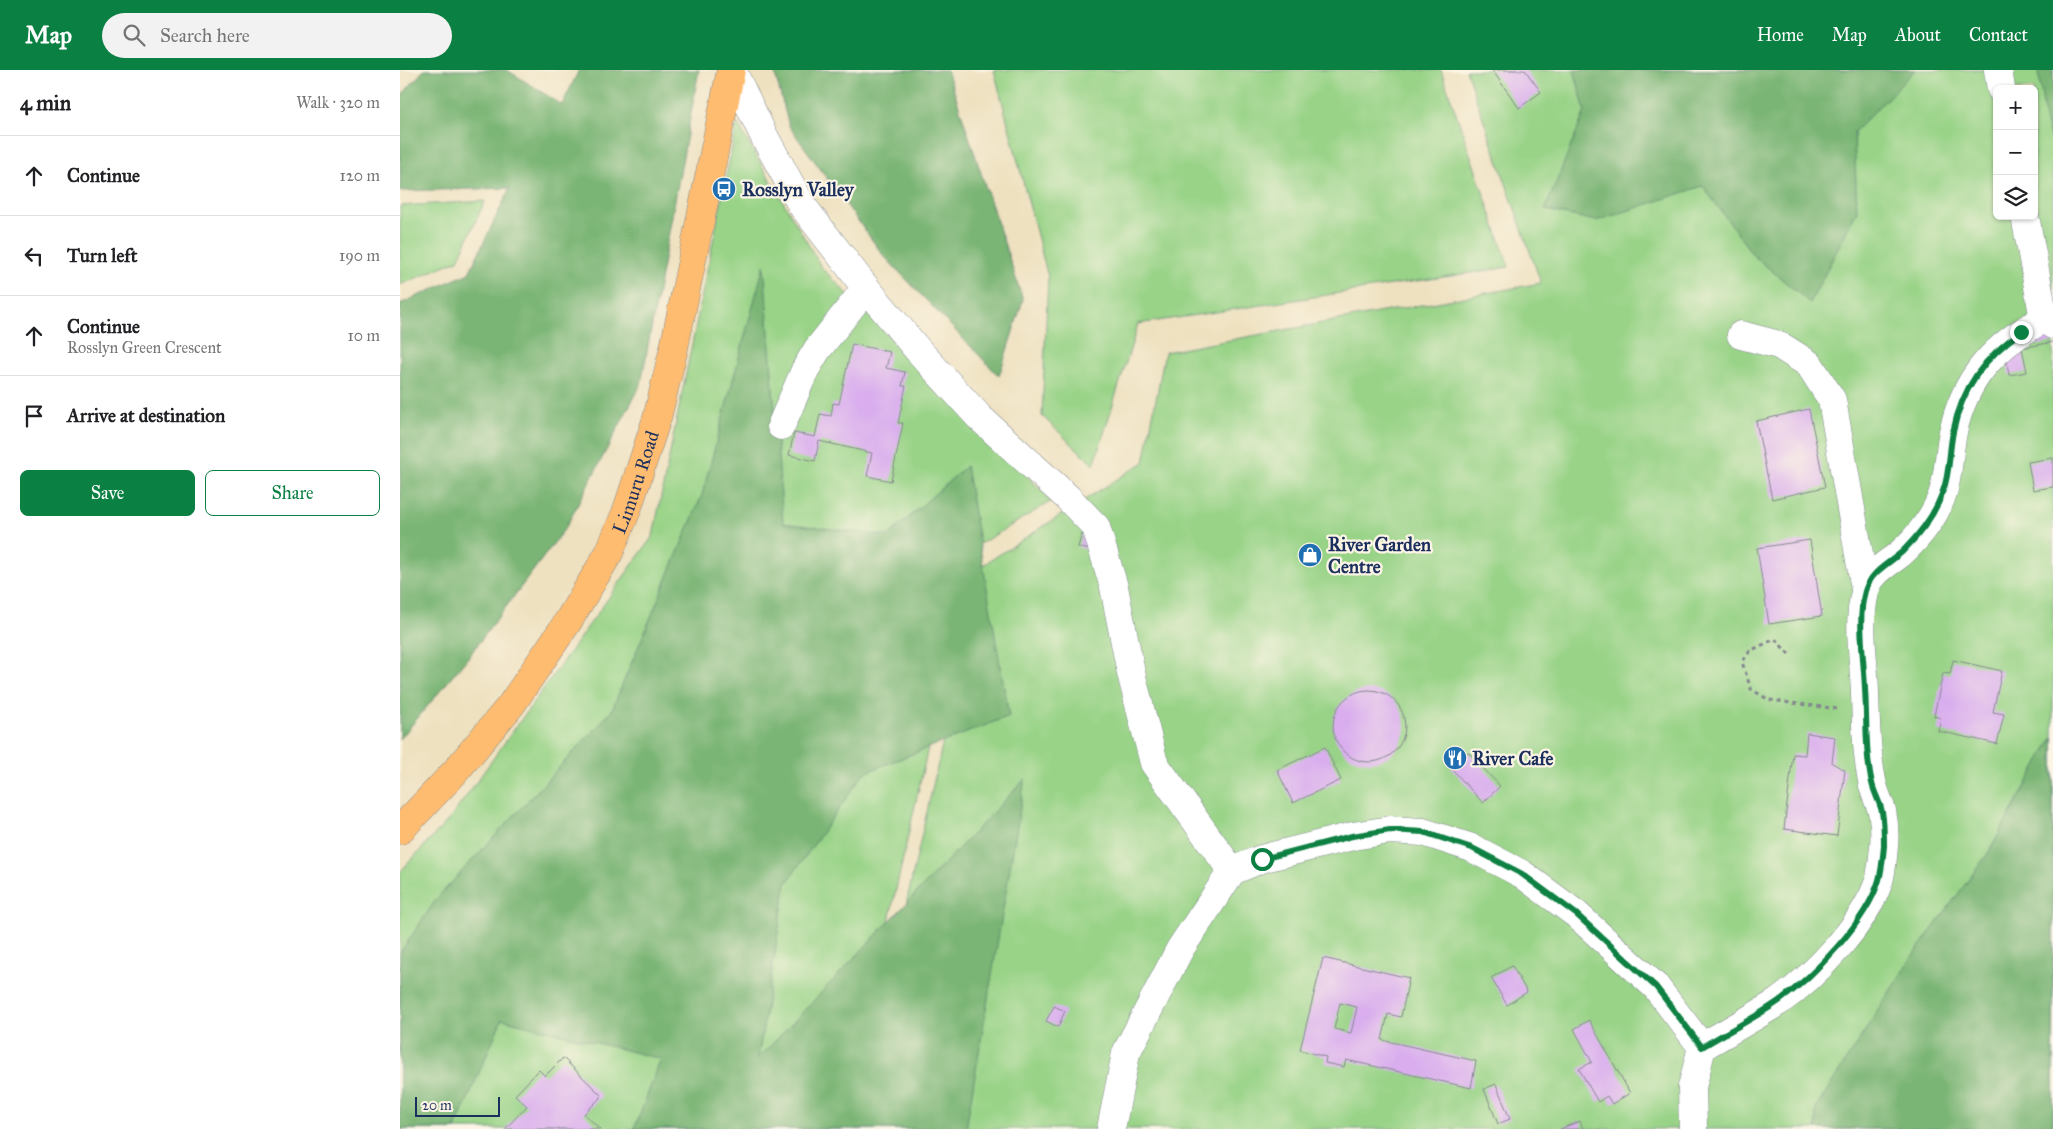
<!DOCTYPE html>
<meta charset="utf-8">
<style>
body{margin:0;font-family:"IM FELL Great Primer",serif;background:#f2f2f2;color:#202124}
.controls{position:absolute;right:15px;top:15px;display:grid;overflow:hidden;border-radius:8px;box-shadow:0 1px 4px #0004}
.controls button{width:45px;height:45px;display:grid;place-items:center;padding:0;border:0;border-bottom:1px solid #e0e0e0;background:#fff;color:#202124;font:25px sans-serif}
.scale{position:absolute;left:15px;bottom:12px;width:85px;box-sizing:border-box;padding-left:5px;border:2px solid #1b2f5e;border-top:0;font-size:14px;line-height:18px;white-space:nowrap;color:#1b2f5e;-webkit-text-stroke:4px #fcf5e5;paint-order:stroke}
.stop{position:absolute;width:15px;height:15px;margin:-11px;border:4px solid #0b8043;border-radius:50%;background:#fff}
.stop.end{background:#0b8043;border-color:#fff;box-shadow:0 1px 5px #0008}
.list{margin:0;padding:0;list-style:none}
h2{display:flex;justify-content:space-between;align-items:center;height:65px;margin:0;padding:0 20px;font-size:21px}
h2 small{font-size:16px;font-weight:400;color:#757577}
.list li{display:grid;grid-template-columns:32px 1fr auto;gap:15px;align-items:center;box-sizing:border-box;height:80px;padding:0 20px;border-top:1px solid #e0e0e0}
.list b{display:block;font-size:19px;white-space:nowrap}
.list p{margin:0;font-size:16px;white-space:nowrap;color:#757577}
.list em{font-size:16px;font-style:normal;color:#757577}
.actions{display:flex;gap:10px;padding:15px 20px}
.actions a{flex:1;padding:11px 0;border:1px solid #0b8043;border-radius:8px;text-align:center;font-size:18px;color:#0b8043}
.actions .main{background:#0b8043;color:#fff}
.icon{flex:none;width:28px;height:28px;fill:none;stroke:currentColor;stroke-width:2;stroke-linecap:round;stroke-linejoin:round}
.map{position:relative;flex:none;width:1653px;height:1059px;overflow:hidden}
header{display:flex;align-items:center;gap:30px;box-sizing:border-box;height:70px;padding:0 25px;background:#0b8043;color:#fff}
header strong{font-size:24px}
nav{display:flex;gap:28px;margin-inline-start:auto;font-size:18px}
.search{width:350px;height:45px;background:#f2f2f2;display:flex;align-items:center;gap:12px;box-sizing:border-box;padding:0 18px;border-radius:28px;color:#757577;font-size:19px}
main{display:flex}
aside{flex:1;background:#fff}
.map>svg:first-child{display:block}
.green{fill:#98d387;stroke:#5a8172;fill-rule:evenodd}
.forest{fill:#7ab574;stroke:#4a7269}
.building{fill:#d9adee;fill-rule:evenodd}
.lines{fill:none;stroke-linecap:round;stroke-linejoin:round}
.minor-casing{stroke:#84888f;stroke-width:29}
.major-casing{stroke:#84888f;stroke-width:29}
.path{stroke:#84888f;stroke-width:3;stroke-dasharray:4 4;stroke-linecap:butt}
.minor{stroke:#fff;stroke-width:28}
.major{stroke:#febc70;stroke-width:28}
.route{stroke:#0b8043;stroke-width:6}
.labels{text-anchor:middle;stroke-width:4.5;stroke-linejoin:round;paint-order:stroke}
.poi-label{font-size:19px;font-weight:bold;fill:#1b2f5e;stroke:#fcf5e5;text-anchor:start}
.street-label{font-size:19px;fill:#1b2f5e;stroke:#fcf5e5}
</style>
<header>
<strong>Map</strong>
<div class="search"><svg class="icon" aria-label="search" viewBox="0 0 24 24"><circle cx="10" cy="10" r="6"/><path d="M15 15l6 6"/></svg>Search here</div>
<nav><a>Home</a><a>Map</a><a>About</a><a>Contact</a></nav>
</header>
<main>
<aside>
<h2>4 min<small>Walk · 320 m</small></h2>
<ul class="list">
<li><svg class="icon" aria-label="ahead" viewBox="0 0 24 24"><path d="M12 20V5M6 11l6-6 6 6"/></svg><div><b>Continue</b></div><em>120 m</em></li>
<li><svg class="icon" aria-label="left" viewBox="0 0 24 24"><path d="M17 20v-9H6M10 6l-5 5 5 5"/></svg><div><b>Turn left</b></div><em>190 m</em></li>
<li><svg class="icon" aria-label="ahead" viewBox="0 0 24 24"><path d="M12 20V5M6 11l6-6 6 6"/></svg><div><b>Continue</b><p>Rosslyn Green Crescent</p></div><em>10 m</em></li>
<li><svg class="icon" aria-label="arrive" viewBox="0 0 24 24"><path d="M6 21V4h12l-3 4 3 4H6"/></svg><div><b>Arrive at destination</b></div></li>
</ul>
<div class="actions"><a class="main">Save</a><a>Share</a></div>
</aside>
<div class="map">
<svg width="1653" height="1059" viewBox="0 0 1653 1059">
<rect width="100%" height="100%" fill="#fcf5e5"/>
<filter id="ink" filterUnits="userSpaceOnUse"><feTurbulence type="fractalNoise" baseFrequency=".02" numOctaves="2"/><feDisplacementMap in="SourceGraphic" scale="10" xChannelSelector="R" yChannelSelector="G"/><feConvolveMatrix kernelMatrix="1 2 1 2 8 2 1 2 1" color-interpolation-filters="sRGB"/></filter>
<filter id="wash" filterUnits="userSpaceOnUse"><feTurbulence type="fractalNoise" baseFrequency=".0096" numOctaves="4" result="noise"/><feDisplacementMap in="SourceGraphic" scale="20" xChannelSelector="R" yChannelSelector="G"/><feGaussianBlur stdDeviation="1.12" result="paint"/><feColorMatrix in="noise" values="0 0 0 0 0 0 0 0 0 0 0 0 0 0 0 0 0 1.4 0 .05"/><feComposite in="paint" operator="in"/></filter>
<g filter="url(#wash)">
<rect width="100%" height="100%" fill="#eee1c0"/>
<g class="green">
<polygon points="594,0 1041,0 1109,197 738,254 694,395 642,346 648,207"/>
<path d="M1066 0H1653V1059H455L583 495 744 392 765 282 1141 213ZM1597 19H1634V146H1597Z"/>
<polygon points="337,53 422,198 652,431 573,478 442,1059 0,1059 0,802 52,746 253,466"/>
<polygon points="85,131 58,190 0,215 0,136"/>
</g>
<g class="forest">
<polygon points="24,0 107,0 162,35 179,0 299,0 241,314 166,457 66,590 0,669 0,234 69,203 110,118 0,121 0,27"/>
<polygon points="374,0 547,0 623,230 599,306 483,185 389,56"/>
<polygon points="1174,0 1515,0 1454,62 1457,141 1410,233 1353,185 1303,116 1196,151 1145,140 1185,41"/>
<polygon points="1638,0 1653,0 1653,75 1645,50"/>
<polygon points="364,195 383,453 488,466 566,396 609,646 464,703 386,814 358,989 625,709 566,1059 234,1059 261,989 102,949 55,1059 0,1059 0,883 38,827 211,642 302,425"/>
<polygon points="1653,667 1653,1059 1416,1059 1416,1038 1511,888 1589,782"/>
</g>
<g id="blocks">
<g class="building">
<polygon points="1092,0 1125,0 1141,22 1119,38"/>
<polygon points="1645,257 1653,264 1653,272 1622,278 1627,302 1609,305 1604,274"/>
<polygon points="452,274 490,282 486,298 505,302 502,316 506,316 498,353 503,353 491,411 467,406 472,383 419,371 415,391 389,385 394,363 415,367 420,344 431,346 433,333 439,334"/>
<polygon points="1409,339 1425,417 1372,429 1356,351"/>
<polygon points="1653,388 1653,417 1633,420 1628,392"/>
<polygon points="682,464 696,469 693,481 678,477"/>
<polygon points="1410,470 1422,546 1369,554 1357,478"/>
<polygon points="1553,590 1602,601 1593,642 1604,644 1597,674 1538,661 1541,648 1534,646 1543,603 1550,604"/>
<circle cx="969" cy="656" r="36"/>
<polygon points="1407,663 1435,667 1432,693 1445,700 1437,766 1384,759 1393,684 1405,685"/>
<polygon points="925,677 941,710 893,733 877,700"/>
<polygon points="1068,682 1100,716 1083,733 1051,698"/>
<path d="M923 888 1009 908 1001 947 988 944 982 970 1076 991 1071 1018 946 990 944 997 925 993 926 987 900 980ZM940 933 957 937 951 963 934 959Z"/>
<polygon points="1112,896 1127,922 1107,935 1091,908"/>
<polygon points="654,936 665,941 658,957 646,951"/>
<polygon points="1189,950 1230,1023 1212,1034 1207,1026 1198,1032 1179,999 1192,992 1174,959"/>
<polygon points="163,988 202,1026 184,1044 200,1059 105,1059 127,1036 115,1025 139,1000 145,1006"/>
<polygon points="1096,1014 1110,1049 1098,1054 1084,1019"/>
<polygon points="1180,1051 1183,1059 1160,1059"/>
</g>
</g>
</g>
<g filter="url(#ink)">
<use href="#blocks" fill-opacity="0" stroke="#84888f" stroke-width="1"/>
<g class="lines">
<g class="minor-casing">
<g id="minor">
<polyline points="332,0 364,66 401,134 466,218 517,279 579,347 668,428 696,457 714,517 731,603 754,693 832,801 861,789 953,766 990,760 1023,762 1072,778 1122,804 1176,844 1256,917 1302,977"/>
<polyline points="1598,0 1601,19"/>
<polyline points="1625,146 1644,249"/>
<polyline points="1341,265 1379,275 1409,294 1432,330 1465,519"/>
<polyline points="381,356 405,300 417,280 466,218"/>
<polyline points="711,1059 726,983 780,879 832,801"/>
<path d="M1293 1059 1292 1017 1302 977C1327 962 1353 948 1378 932 1415 906 1464 855 1479 811 1482 801 1483 787 1484 776 1485 765 1484 751 1482 741 1479 731 1474 722 1472 711 1466 682 1466 653 1465 623 1464 590 1457 554 1465 522 1469 503 1486 495 1500 484 1519 467 1538 443 1544 419 1549 400 1549 381 1553 362 1565 307 1595 275 1644 249L1653 255"/>
</g>
</g>
<g class="major-casing">
<g id="major">
<path id="s1" d="M0 760 54 703 111 635 167 553 209 483 227 440 257 348 274 278 331 0"/>
</g>
</g>
<polyline class="path" points="1389,584 1375,569 1350,581 1342,592 1351,619 1369,630 1438,639"/>
<use href="#minor" class="minor"/>
<use href="#major" class="major"/>
</g>
</g>
<g class="lines" filter="url(#ink)">
<path class="route" d="M862 789 952 766 990 760 1023 762 1072 778 1122 804 1176 844 1256 917 1302 977C1327 962 1355 948 1379 931 1414 906 1467 851 1479 810 1482 800 1483 786 1484 776 1484 765 1484 752 1482 742 1480 732 1474 723 1472 713 1465 683 1467 650 1465 619 1464 589 1457 549 1465 521 1471 501 1489 494 1503 481 1520 464 1535 445 1543 421 1550 403 1549 381 1553 362 1562 318 1584 287 1621 262"/>
</g>
<defs>
<g id="bus-disc" transform="scale(1.25)"><circle r="9.5" fill="#1f6fb2" stroke="#fcf5e5"/><path d="M-5-6H5V4H4V6H2V4H-2V6H-4V4H-5ZM-3.5-4V0h7V-4ZM-3.5 1.2v1.5H-2V1.2ZM2 1.2v1.5H3.5V1.2Z" fill="#fff"/></g>
<g id="shop-disc" transform="scale(1.25)"><circle r="9.5" fill="#1f6fb2" stroke="#fcf5e5"/><path d="M-5-2.5h2.3a2.7 3.5 0 0 1 5.4 0H5L5.5 6h-11ZM-1.5-2.5h3a1.5 2.3 0 0 0-3 0Z" fill="#fff"/></g>
<g id="restaurant-disc" transform="scale(1.25)"><circle r="9.5" fill="#1f6fb2" stroke="#fcf5e5"/><path d="M-5-6h1v4h1v-4h1v4h1v-4h1v5L-1.5 .5V6h-2V.5L-5-1ZM5-6V6H3V1.5H1.5Q1.5-4 5-6Z" fill="#fff"/></g>
</defs>
<g fill-rule="evenodd">
<use href="#bus-disc" x="324" y="119"/>
<use href="#shop-disc" x="910" y="485"/>
<use href="#restaurant-disc" x="1055" y="688"/>
</g>
<g class="labels">
<g class="poi-label">
<text x="342" y="126">Rosslyn Valley</text>
<text x="928" y="481">River Garden<tspan x="928" dy="22">Centre</tspan></text>
<text x="1072" y="695">River Cafe</text>
</g>
<g class="street-label">
<text dy="7" stroke="none"><textPath href="#s1" startOffset="424">Limuru Road</textPath></text>
</g>
</g>
</svg>
<div class="controls">
<button>+</button>
<button>−</button>
<button><svg class="icon" aria-label="layers" viewBox="0 0 24 24"><path d="M12 4l9 5-9 5-9-5zM3 14l9 5 9-5"/></svg></button>
</div>
<div class="scale">20 m</div>
<div class="stop" style="left:862px;top:789px"></div>
<div class="stop end" style="left:1621px;top:262px"></div>
</div>
</main>
